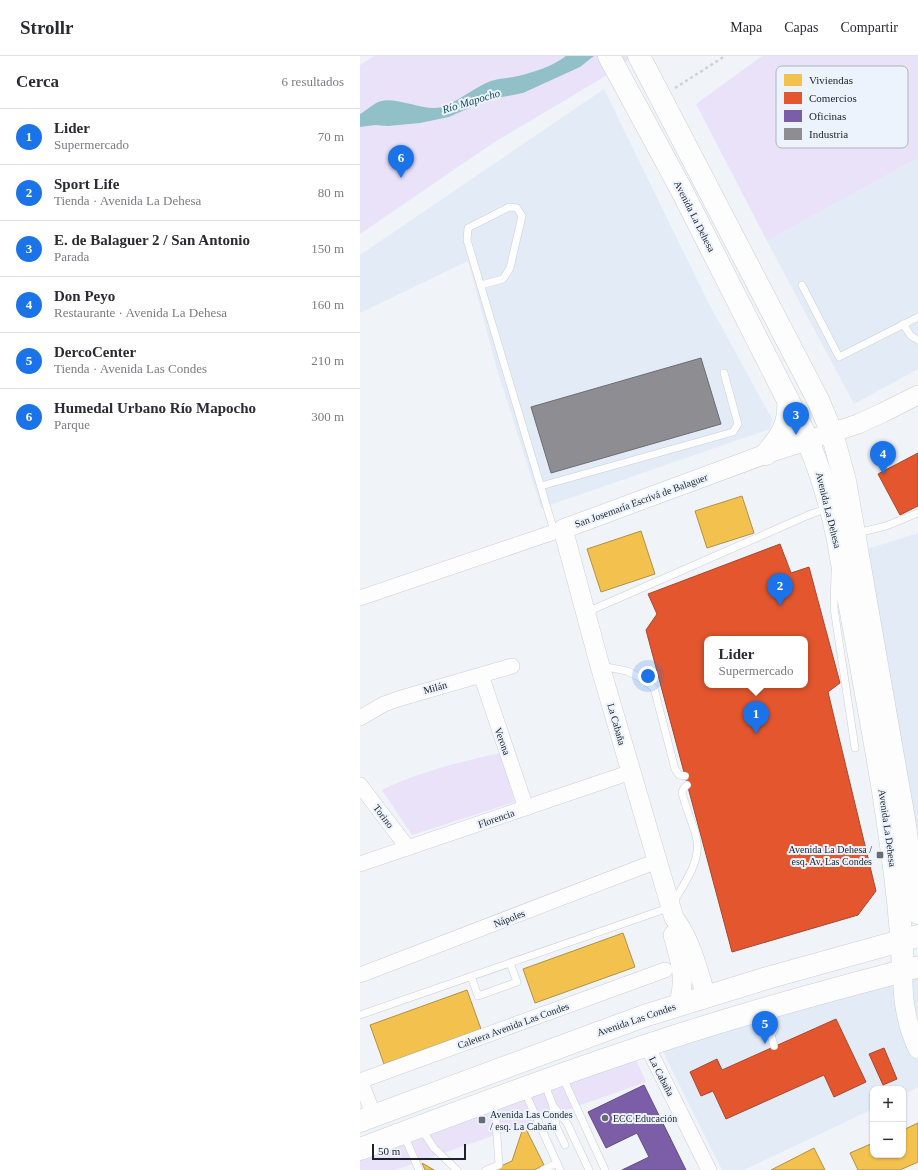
<!DOCTYPE html>
<html lang="es">
<meta charset="utf-8">
<style>
body{margin:0;font-family:"Times New Roman",serif;background:#f2f2f3;color:#2b2b33}
.controls{position:absolute;right:12px;bottom:12px;display:grid;overflow:hidden;border-radius:8px;box-shadow:0 1px 3px #0004}
.controls button{width:36px;height:36px;display:grid;place-items:center;padding:0;border:0;border-bottom:1px solid #e1e1e2;background:#fff;color:#2b2b33;font:20px sans-serif}
.scale{position:absolute;left:12px;bottom:10px;width:94px;box-sizing:border-box;padding-left:4px;border:2px solid #1c222a;border-top:0;font-size:11px;line-height:14px;white-space:nowrap;color:#1c222a;-webkit-text-stroke:3px #ecf3fc;paint-order:stroke}
.you{position:absolute;left:288px;top:620px;width:14px;height:14px;margin:-10px;border:3px solid #fff;border-radius:50%;background:#1a73e8;box-shadow:0 0 0 6px #1a73e833}
.badge{display:grid;place-items:center;width:26px;height:26px;border-radius:50%;background:#1a73e8;color:#fff;font-size:13px;font-weight:700}
.pin{position:absolute;translate:-50% -33px;filter:drop-shadow(0 1px 2px #0008)}
.pin::after{content:'';position:absolute;top:21px;width:14px;height:12px;background:inherit;clip-path:polygon(0 0,100% 0,50% 100%)}
.popup{position:absolute;left:344px;top:580px;width:104px;height:52px;box-sizing:border-box;display:grid;place-content:center;border-radius:8px;background:#fff;filter:drop-shadow(0 1px 3px #0005);font-size:13px;white-space:nowrap;color:#7c7c81}
.popup b{font-size:15px;color:#2b2b33}
.popup::after{content:'';position:absolute;left:50%;top:100%;margin-left:-8px;border:8px solid transparent;border-top-color:#fff}
.list{margin:0;padding:0;list-style:none}
h2{display:flex;justify-content:space-between;align-items:center;height:52px;margin:0;padding:0 16px;font-size:17px}
h2 small{font-size:13px;font-weight:400;color:#7c7c81}
.list li{display:grid;grid-template-columns:26px 1fr auto;gap:12px;align-items:center;box-sizing:border-box;height:56px;padding:0 16px;border-top:1px solid #e1e1e2}
.list b{display:block;font-size:15px;white-space:nowrap}
.list p{margin:0;font-size:13px;white-space:nowrap;color:#7c7c81}
.list em{font-size:13px;font-style:normal;color:#7c7c81}
.map{position:relative;flex:none;width:558px;height:1114px;overflow:hidden}
header{display:flex;align-items:center;gap:24px;box-sizing:border-box;height:56px;padding:0 20px;background:#fff;border-bottom:1px solid #e1e1e2}
header strong{font-size:19px}
nav{display:flex;gap:22px;margin-inline-start:auto;font-size:14px}
main{display:flex}
aside{flex:1;background:#fff}
.map>svg:first-child{display:block}
.built{fill:#e3ebf7}
.green{fill:#eae2f9}
.water{fill:#92c0c8}
.homes{fill:#f2c14e;stroke:#b29143}
.shops{fill:#e4572e;stroke:#a8472d;fill-rule:evenodd}
.offices{fill:#7b5ea7;stroke:#5e4c82}
.industry{fill:#8d8d92;stroke:#6b6d73}
.lines{fill:none;stroke-linecap:round;stroke-linejoin:round}
.service-casing{stroke:#c9cfd5;stroke-width:8}
.minor-casing{stroke:#c9cfd5;stroke-width:16}
.tertiary-casing{stroke:#c9cfd5;stroke-width:20}
.secondary-casing{stroke:#c9cfd5;stroke-width:22}
.primary-casing{stroke:#c9cfd5;stroke-width:23}
.path{stroke:#d0d1d3;stroke-width:2.5;stroke-dasharray:3 3;stroke-linecap:butt}
.service{stroke:#fdfdfe;stroke-width:7}
.minor{stroke:#fdfdfe;stroke-width:15}
.tertiary{stroke:#fdfdfe;stroke-width:19}
.secondary{stroke:#fdfdfe;stroke-width:21}
.primary{stroke:#fdfdfe;stroke-width:22}
.poi-dot{fill:#666c72;stroke:#ecf3fc;stroke-width:1.5}
.labels{text-anchor:middle;stroke-width:4;stroke-linejoin:round;paint-order:stroke}
.street-label{font-size:10px;fill:#1c222a;stroke:#ecf3fc}
.poi-label{font-size:10px;fill:#1c222a;stroke:#ecf3fc;text-anchor:start}
.water-label{font-size:11px;font-style:italic;fill:#124c54;stroke:#ecf3fc}
.key{fill:#ecf3fc;stroke:#aeb4bd;stroke-width:1}
.key-label{font-size:11px;fill:#1c222a}
</style>
<header>
<strong>Strollr</strong>
<nav><a>Mapa</a><a>Capas</a><a>Compartir</a></nav>
</header>
<main>
<aside>
<h2>Cerca<small>6 resultados</small></h2>
<ul class="list">
<li><span class="badge">1</span><div><b>Lider</b><p>Supermercado</p></div><em>70 m</em></li>
<li><span class="badge">2</span><div><b>Sport Life</b><p>Tienda · Avenida La Dehesa</p></div><em>80 m</em></li>
<li><span class="badge">3</span><div><b>E. de Balaguer 2 / San Antonio</b><p>Parada</p></div><em>150 m</em></li>
<li><span class="badge">4</span><div><b>Don Peyo</b><p>Restaurante · Avenida La Dehesa</p></div><em>160 m</em></li>
<li><span class="badge">5</span><div><b>DercoCenter</b><p>Tienda · Avenida Las Condes</p></div><em>210 m</em></li>
<li><span class="badge">6</span><div><b>Humedal Urbano Río Mapocho</b><p>Parque</p></div><em>300 m</em></li>
</ul>
</aside>
<div class="map">
<svg width="558" height="1114" viewBox="0 0 558 1114">
<rect width="100%" height="100%" fill="#f0f4f8"/>
<g class="built">
<polygon points="244,33 348,246 412,363 410,373 181,452 136,310 108,205 0,257 0,199"/>
<polygon points="558,102 558,313 494,348 407,185"/>
<polygon points="558,477 558,844 504,494"/>
<polygon points="558,918 558,1031 543,1039 543,1033 513,1033 513,1053 384,1114 362,1114 301,992"/>
</g>
<g class="green">
<polygon points="14,0 274,0 239,24 133,87 0,178 0,9"/>
<polygon points="402,0 558,0 558,102 407,185 336,48"/>
<path d="M140 697 155 746 52 779 22 734C58 716 100 706 140 697Z"/>
<polygon points="275,1001 286,1026 35,1114 0,1114 0,1102"/>
</g>
<path class="water" d="M206 0H234L220 11 163 37 127 44 89 61 60 67 28 70 15 69 0 71V58C7 54 14 47 21 45 38 41 65 56 82 51 99 45 115 31 131 25 140 22 150 22 158 20 175 16 193 10 206 0Z"/>
<g class="homes">
<polygon points="382,440 394,477 347,492 335,455"/>
<polygon points="281,475 295,518 241,536 227,493"/>
<polygon points="263,877 275,911 175,947 163,913"/>
<polygon points="107,934 121,973 24,1008 10,969"/>
<polygon points="558,1067 558,1106 540,1114 498,1114 490,1097 513,1087 513,1099 543,1099 543,1074"/>
<polygon points="164,1069 184,1109 174,1114 132,1114 152,1105"/>
<polygon points="454,1092 465,1114 411,1114"/>
<polygon points="62,1107 74,1114 65,1114"/>
</g>
<g class="shops">
<polygon points="558,397 558,450 540,459 518,418"/>
<path d="M420 488 431 517 449 511 480 627 468 636 516 835 498 859 372 896 286 574 297 558 288 538ZM347 583H445V629H347Z"/>
<polygon points="476,963 506,1026 474,1041 464,1019 366,1063 353,1035 341,1040 330,1016 357,1003 362,1014"/>
<polygon points="524,992 537,1023 523,1029 509,998"/>
</g>
<polygon class="offices" points="284,1029 326,1114 262,1114 289,1101 277,1077 246,1092 228,1056"/>
<polygon class="industry" points="341,302 361,368 191,417 171,351"/>
<g class="lines">
<g class="service-casing">
<g id="service">
<polyline points="121,229 143,223 150,212 162,160 157,152 149,151 108,172 107,184 194,475"/>
<polyline points="442,229 479,301 558,261"/>
<polyline points="543,268 551,280 558,284"/>
<polyline points="181,430 373,376 378,368 364,317"/>
<polyline points="497,477 526,470 558,457"/>
<polyline points="475,517 474,552 495,692"/>
<polyline points="227,556 451,458 469,452"/>
<polyline points="241,610 267,615 281,622 294,632 315,713 319,719 325,720"/>
<polyline points="111,920 118,940 157,926 150,907"/>
<path d="M395 957C399 969 397 976 411 979"/>
<path d="M0 959 311 851C322 830 343 805 336 780 332 765 325 751 322 736L324 732 327 729"/>
<path d="M411 979C418 971 414 964 411 954"/>
<polyline points="411,979 414,990"/>
<polyline points="203,1022 245,1114"/>
<polyline points="184,1026 193,1050 207,1067 229,1114"/>
<polyline points="164,1034 200,1114"/>
<polyline points="193,1051 196,1070 205,1089"/>
<polyline points="62,1074 74,1092 97,1114"/>
<polyline points="44,1079 59,1114"/>
<polyline points="126,1114 139,1109 136,1065 132,1047"/>
<polyline points="183,1114 197,1107"/>
</g>
</g>
<g class="minor-casing">
<g id="minor">
<polyline points="0,542 203,473"/>
<polyline points="121,619 166,752"/>
<polyline points="0,662 24,648 38,643 152,610"/>
<polyline points="0,729 48,792"/>
<polyline points="0,808 271,716"/>
<polyline points="0,919 297,805"/>
<polyline points="287,990 349,1114"/>
<polyline points="0,1024 14,1060"/>
<polyline points="0,1025 305,914"/>
</g>
</g>
<g class="tertiary-casing">
<g id="tertiary">
<path d="M313 879C320 904 327 924 318 949"/>
<path d="M543 915C542 943 546 968 558 993"/>
<path d="M346 940C339 917 330 881 314 862L240 610 203 473 406 398 498 368 522 357 558 339"/>
</g>
</g>
<g class="secondary-casing">
<polyline id="secondary" points="543,915 558,911"/>
</g>
<g class="primary-casing">
<g id="primary">
<path d="M249 0 321 133 437 362C456 399 468 438 477 479 492 564 509 649 523 735 532 794 541 854 543 915"/>
<polyline points="279,0 458,344 472,377 485,425 544,763 558,857"/>
<path d="M406 398C421 381 430 368 428 344"/>
<polyline points="0,1065 284,960 407,922 558,880"/>
<path d="M0 1093C125 1046 252 998 380 960 434 944 489 929 543 915"/>
</g>
</g>
<polyline class="path" points="315,32 365,0"/>
<use href="#service" class="service"/>
<use href="#minor" class="minor"/>
<use href="#tertiary" class="tertiary"/>
<use href="#secondary" class="secondary"/>
<use href="#primary" class="primary"/>
</g>
<g class="poi-dot">
<rect x="516" y="795" width="8" height="8" rx="2"/>
<circle cx="245" cy="1062" r="4"/>
<rect x="118" y="1060" width="8" height="8" rx="2"/>
</g>
<g class="labels">
<g class="street-label">
<text transform="translate(335 160) rotate(63)" y="4">Avenida La Dehesa</text>
<text transform="translate(281 444) rotate(-20)" y="4">San Josemaría Escrivá de Balaguer</text>
<text transform="translate(469 454) rotate(76)" y="4">Avenida La Dehesa</text>
<text transform="translate(75 631) rotate(-15)" y="4">Milán</text>
<text transform="translate(257 668) rotate(74)" y="4">La Cabaña</text>
<text transform="translate(143 685) rotate(71)" y="4">Verona</text>
<text transform="translate(24 760) rotate(53)" y="4">Torino</text>
<text transform="translate(136 762) rotate(-19)" y="4">Florencia</text>
<text transform="translate(528 772) rotate(82)" y="4">Avenida La Dehesa</text>
<text transform="translate(149 862) rotate(-21)" y="4">Nápoles</text>
<text transform="translate(276 963) rotate(-19)" y="4">Avenida Las Condes</text>
<text transform="translate(153 969) rotate(-20)" y="4">Caletera Avenida Las Condes</text>
<text transform="translate(302 1020) rotate(63)" y="4">La Cabaña</text>
</g>
<g class="poi-label">
<text x="512" y="797" text-anchor="end">Avenida La Dehesa /<tspan x="512" dy="12">esq. Av. Las Condes</tspan></text>
<text x="130" y="1062">Avenida Las Condes<tspan x="130" dy="12">/ esq. La Cabaña</tspan></text>
<text x="253" y="1066">ECC Educación</text>
</g>
<g class="water-label">
<text transform="translate(111 45) rotate(-17)" y="4">Río Mapocho</text>
</g>
</g>
<rect x="416" y="10" width="132" height="82" rx="6" class="key"/>
<rect x="424" y="18" width="18" height="12" fill="#f2c14e"/>
<rect x="424" y="36" width="18" height="12" fill="#e4572e"/>
<rect x="424" y="54" width="18" height="12" fill="#7b5ea7"/>
<rect x="424" y="72" width="18" height="12" fill="#8d8d92"/>
<g class="key-label">
<text x="449" y="28">Viviendas</text>
<text x="449" y="46">Comercios</text>
<text x="449" y="64">Oficinas</text>
<text x="449" y="82">Industria</text>
</g>
</svg>
<div class="controls">
<button>+</button>
<button>−</button>
</div>
<div class="scale">50 m</div>
<div class="you"></div>
<div class="pin badge" style="left:396px;top:678px">1</div>
<div class="popup"><b>Lider</b>Supermercado</div>
<div class="pin badge" style="left:420px;top:550px">2</div>
<div class="pin badge" style="left:436px;top:379px">3</div>
<div class="pin badge" style="left:523px;top:418px">4</div>
<div class="pin badge" style="left:405px;top:988px">5</div>
<div class="pin badge" style="left:41px;top:122px">6</div>
</div>
</main>
